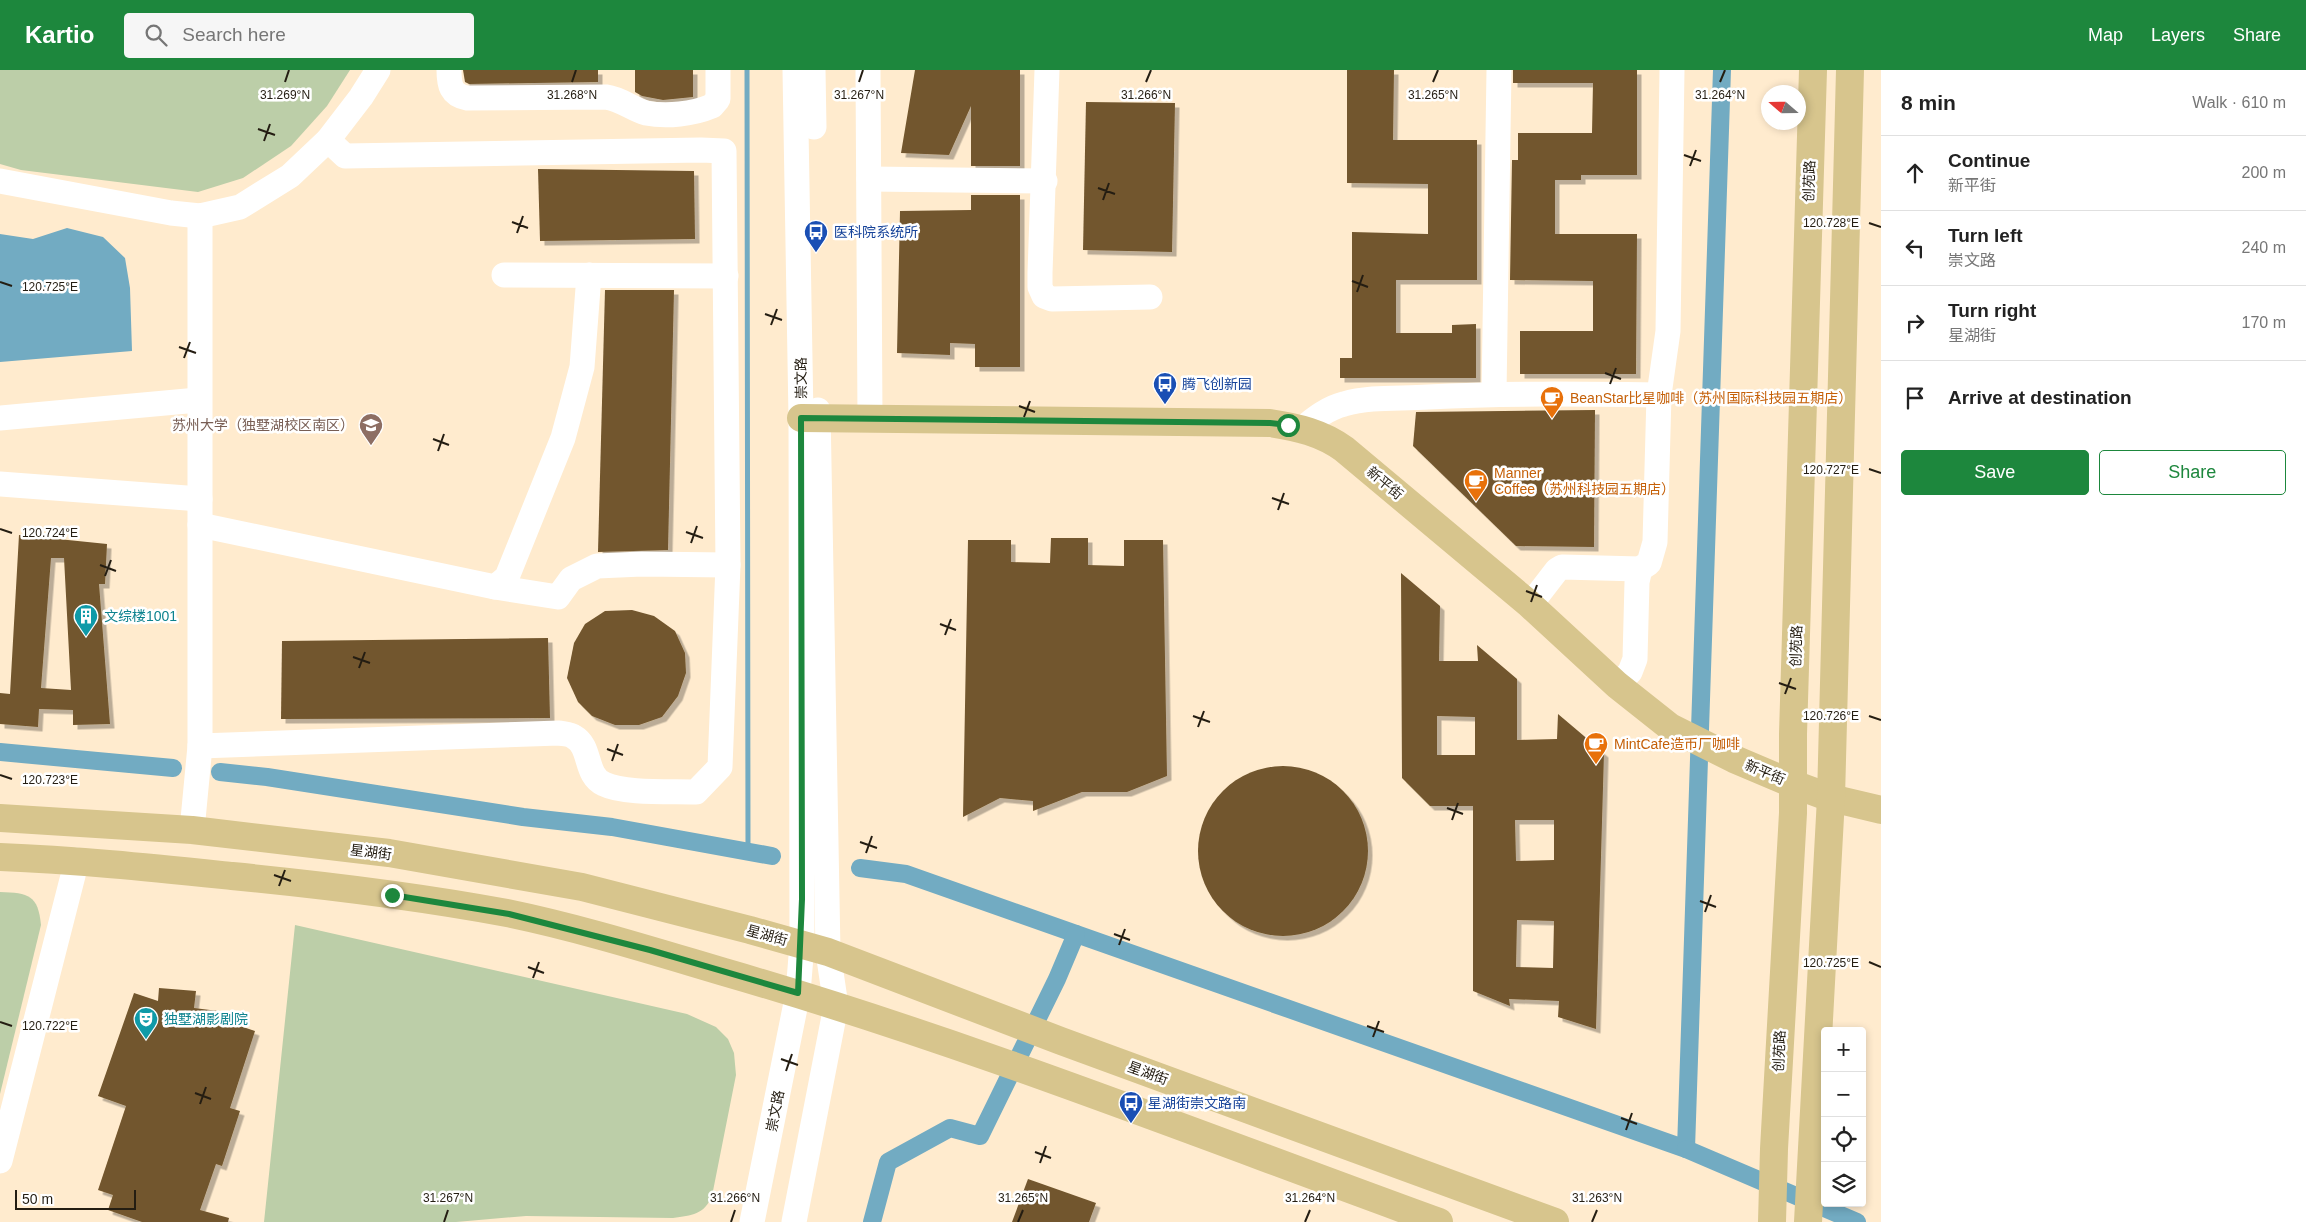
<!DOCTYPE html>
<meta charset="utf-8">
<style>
body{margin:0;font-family:Helvetica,"Noto Sans SC",sans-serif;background:#f6f6f6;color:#222}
.controls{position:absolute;right:15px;bottom:15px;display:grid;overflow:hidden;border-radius:5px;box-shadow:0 2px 8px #0003}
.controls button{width:45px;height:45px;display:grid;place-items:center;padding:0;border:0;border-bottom:1px solid #e0e0e0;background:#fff;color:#222;font:25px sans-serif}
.compass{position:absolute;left:1761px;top:15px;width:45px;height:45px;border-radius:50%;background:#fff;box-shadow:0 2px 8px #0003;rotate:290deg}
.scale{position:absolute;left:15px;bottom:12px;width:121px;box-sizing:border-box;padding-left:5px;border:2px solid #241d12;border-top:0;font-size:14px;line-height:18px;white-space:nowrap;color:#241d12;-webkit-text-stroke:4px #fff;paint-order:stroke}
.stop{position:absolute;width:15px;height:15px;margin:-11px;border:4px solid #1d873d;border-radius:50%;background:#fff}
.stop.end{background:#1d873d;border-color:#fff;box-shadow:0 1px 5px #0008}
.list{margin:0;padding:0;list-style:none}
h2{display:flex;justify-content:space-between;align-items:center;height:65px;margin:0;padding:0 20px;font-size:21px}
h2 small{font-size:16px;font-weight:400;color:#767676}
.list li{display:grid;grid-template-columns:32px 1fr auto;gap:15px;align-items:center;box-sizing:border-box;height:75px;padding:0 20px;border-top:1px solid #e0e0e0}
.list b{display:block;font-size:19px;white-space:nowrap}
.list p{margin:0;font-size:16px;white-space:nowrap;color:#767676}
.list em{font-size:16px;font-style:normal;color:#767676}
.actions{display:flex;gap:10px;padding:15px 20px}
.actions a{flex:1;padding:11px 0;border:1px solid #1d873d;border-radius:5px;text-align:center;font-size:18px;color:#1d873d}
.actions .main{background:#1d873d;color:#fff}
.icon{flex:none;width:28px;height:28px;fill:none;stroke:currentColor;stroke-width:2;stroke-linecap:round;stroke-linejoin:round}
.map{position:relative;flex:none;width:1881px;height:1152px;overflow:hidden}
header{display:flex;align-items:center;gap:30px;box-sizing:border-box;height:70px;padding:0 25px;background:#1d873d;color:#fff}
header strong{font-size:24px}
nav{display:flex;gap:28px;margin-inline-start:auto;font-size:18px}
.search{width:350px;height:45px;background:#f6f6f6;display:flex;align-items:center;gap:12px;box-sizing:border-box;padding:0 18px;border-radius:5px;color:#767676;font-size:19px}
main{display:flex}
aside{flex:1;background:#fff}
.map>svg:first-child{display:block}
.green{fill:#bccea8}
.water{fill:#72abc2}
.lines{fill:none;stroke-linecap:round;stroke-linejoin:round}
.stream{stroke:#72abc2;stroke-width:5}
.canal{stroke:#72abc2;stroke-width:18}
.building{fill:#72562d;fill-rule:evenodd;filter:url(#shadow)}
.minor{stroke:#fff;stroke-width:25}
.major{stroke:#d7c58d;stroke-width:28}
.route{stroke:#1d873d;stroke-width:6}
.ticks{fill:none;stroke:#241d12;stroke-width:2}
.labels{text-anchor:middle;stroke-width:5;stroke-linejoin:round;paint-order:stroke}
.street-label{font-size:14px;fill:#241d12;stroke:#fff}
.transit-label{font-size:14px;fill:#164399;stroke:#fff;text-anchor:start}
.food-label{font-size:14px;fill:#c56008;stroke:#fff;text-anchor:start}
.education-label{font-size:14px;fill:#785e54;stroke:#fff;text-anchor:end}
.culture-label{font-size:14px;fill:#0d838f;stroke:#fff;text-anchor:start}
.ticks-label{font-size:12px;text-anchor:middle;fill:#241d12;stroke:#fff;stroke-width:5;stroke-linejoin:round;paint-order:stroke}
</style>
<header>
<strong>Kartio</strong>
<div class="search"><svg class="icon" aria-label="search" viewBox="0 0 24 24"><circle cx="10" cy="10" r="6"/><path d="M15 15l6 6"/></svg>Search here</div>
<nav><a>Map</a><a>Layers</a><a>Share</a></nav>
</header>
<main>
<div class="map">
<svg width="1881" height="1152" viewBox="0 0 1881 1152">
<defs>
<filter id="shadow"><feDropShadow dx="4.5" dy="4.5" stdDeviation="0" flood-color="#0004"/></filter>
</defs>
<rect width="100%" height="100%" fill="#ffebce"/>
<g class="green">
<polygon points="0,0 350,0 327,36 291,76 243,108 198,122 21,100 0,94"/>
<path d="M0 822C29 823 38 825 41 855L0 1024Z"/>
<path d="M295 855 687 944 716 957 728 969 734 983 736 1005 712 1126C704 1145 692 1145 673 1148L526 1146 456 1152H264Z"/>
</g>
<polygon class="water" points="67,158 103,167 125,188 130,218 132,281 0,292 0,164 33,169"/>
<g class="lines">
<polyline class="stream" points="747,0 748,783"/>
<g class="canal">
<polyline points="0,682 173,698"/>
<polyline points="220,702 267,707 523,747 612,757 772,786"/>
<polyline points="860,798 906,804 1686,1079 1722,0"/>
<polyline points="1686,1079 1857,1152"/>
<polyline points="872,1152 888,1092 950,1058 980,1066 1057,909 1076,864"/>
</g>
</g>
<g class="building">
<polygon points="463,0 598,0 598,12 469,14 465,12"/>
<polygon points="635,0 693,0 693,27 663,30 642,26 635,22"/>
<polygon points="915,0 1020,0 1020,96 971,96 971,36 949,85 901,83"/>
<polygon points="1347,0 1394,0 1393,70 1477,70 1477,210 1396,210 1396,263 1452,263 1452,255 1476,254 1476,308 1340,308 1340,288 1352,288 1352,162 1428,164 1428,114 1347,113"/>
<polygon points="1513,0 1637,0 1637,105 1581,105 1581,110 1555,110 1555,164 1637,164 1636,304 1520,304 1520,261 1593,261 1593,211 1510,210 1512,90 1518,90 1518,63 1592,63 1593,13 1513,13"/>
<polygon points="1086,32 1175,33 1172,182 1083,180"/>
<polygon points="538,99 694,101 695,169 540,171"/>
<polygon points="971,125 1020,125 1020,297 975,297 975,274 950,273 950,285 897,283 900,141 971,140"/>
<polygon points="605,220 674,220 668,480 598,482"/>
<polygon points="1595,340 1594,477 1516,476 1413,376 1416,342"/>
<path d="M19 465 107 474 105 514H99L110 654 73 655V640L39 639 38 657 0 654V623L10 624ZM51 488H64L71 620 41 618Z"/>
<polygon points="1051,468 1088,468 1088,495 1124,496 1124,470 1163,470 1167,706 1127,722 1082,722 1033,741 1033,731 1000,728 963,747 968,470 1011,470 1011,492 1050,493"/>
<path d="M1401 503 1440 536 1439 591H1478L1477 575 1517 609V670L1557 669 1558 644 1604 683 1596 959 1558 947 1559 931 1509 929 1510 936 1473 921V736H1430L1402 708ZM1437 646 1475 647V685H1437ZM1515 750H1554V790L1516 791ZM1517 850 1554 851 1553 898 1516 897Z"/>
<polygon points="632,540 654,546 675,561 685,583 686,603 678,626 662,647 639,655 615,655 592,646 578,632 567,608 574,573 585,554 605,541"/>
<polygon points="548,568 550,648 281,649 282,571"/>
<circle cx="1283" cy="781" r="85"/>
<polygon points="159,918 196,921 194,938 218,941 219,949 255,961 230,1038 240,1041 222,1096 216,1094 200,1140 229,1148 228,1152 142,1152 108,1140 113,1125 98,1120 126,1036 98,1026 134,923 158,931"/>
<polygon points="1028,1109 1096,1133 1089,1152 1012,1152"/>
</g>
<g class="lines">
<g class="minor">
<path d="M449 0C449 15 451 25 467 28L606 27C621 29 632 39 646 43 667 47 693 44 712 36L718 29V0"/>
<polyline points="813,0 814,57"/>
<polyline points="868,0 870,349"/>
<polyline points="1047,0 1040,203 1040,217 1044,226 1052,229 1150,227"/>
<polyline points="869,109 1045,111"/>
<polyline points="0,111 171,143 200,146 240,137 290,106 328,70 361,27 378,0"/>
<polyline points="504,205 726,206"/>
<polyline points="1494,324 1499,0"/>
<polyline points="0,348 198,330"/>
<path d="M1302 359C1315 348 1328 338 1344 334 1371 326 1401 329 1428 327 1505 323 1582 324 1659 325"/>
<polyline points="0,414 200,429"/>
<polyline points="200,455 495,517 507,507 563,368 582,297 589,205"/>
<polyline points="495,517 558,527 571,509 597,496 642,494 728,495"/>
<polyline points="1530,535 1557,500 1562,497 1640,499"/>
<polyline points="1617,615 1630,602 1635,589 1637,512 1640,499 1649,493 1655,472 1659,325 1668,261 1672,0"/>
<path d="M200 676 559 663C563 664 570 664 574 667 592 677 584 705 604 714 624 724 672 721 696 722L720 697 728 495 724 81 701 80 345 86 328 70"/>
<polyline points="192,760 200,676 200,146"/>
<polyline points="0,1091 77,790"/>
<polyline points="752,1152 798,923 802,874 801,348 795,0"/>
<polyline points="794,1152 836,936 828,882 818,340"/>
</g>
<g class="major">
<path d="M801 348 1270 353C1297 357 1322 363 1344 379L1528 533 1617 615 1670 657 1734 689 1793 714 1831 728 1881 740"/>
<polyline points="0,748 192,760 389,783 582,817 750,860 828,882 1061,971 1555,1152"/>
<path d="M0 787C78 790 154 798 232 806 324 815 416 826 507 843 580 858 653 881 724 902 967 972 1202 1066 1439 1152"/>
<polyline points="1772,1152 1774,1079 1793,743 1793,664 1813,0"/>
<polyline points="1808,1152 1831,728 1850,0"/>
</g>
</g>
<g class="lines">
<polyline class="route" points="392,825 509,844 650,880 798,923 802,829 801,348 1270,353 1288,355"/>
</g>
<path class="ticks" d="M285 12 289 0M572 12 576 0M859 12 863 0M1146 12 1151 0M1433 12 1438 0M1720 12 1725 0M258 59 275 65M264 71 270 54M1684 85 1701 91M1690 96 1696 80M1098 118 1115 124M1103 130 1109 113M512 152 528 158M1869 153 1881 157M517 163 523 146M1352 211 1368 217M0 212 12 216M1357 222 1363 205M765 244 782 250M771 255 777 239M179 277 196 283M184 288 190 272M1605 303 1621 309M1610 314 1616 298M1019 336 1035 342M1024 347 1030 331M433 369 449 375M438 381 444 364M1869 399 1881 403M1272 428 1289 434M1278 440 1284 423M0 459 12 463M686 462 703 468M691 473 697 456M100 495 116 501M105 506 111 490M1526 521 1542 527M1531 532 1537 515M940 554 956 560M945 565 951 549M353 587 370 593M359 598 365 582M1779 613 1796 619M1785 624 1791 608M1193 646 1210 652M1869 646 1881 650M1198 657 1204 641M607 679 623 685M612 691 618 674M0 705 12 709M1447 738 1463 744M1452 750 1458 733M860 772 877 778M866 783 872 766M274 805 291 811M279 816 285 800M1700 831 1716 837M1705 842 1711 825M1114 864 1130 870M1119 875 1125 859M1869 892 1881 897M528 897 544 903M533 908 539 892M0 952 12 956M1367 956 1384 962M1373 967 1379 951M781 989 798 995M786 1001 792 984M195 1023 211 1029M200 1034 206 1017M1621 1048 1637 1054M1626 1060 1632 1043M1035 1082 1051 1088M1040 1093 1046 1076M444 1152 448 1140M731 1152 735 1140M1018 1152 1023 1140M1305 1152 1310 1140M1592 1152 1597 1140"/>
<defs>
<g id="bus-pin" transform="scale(1.25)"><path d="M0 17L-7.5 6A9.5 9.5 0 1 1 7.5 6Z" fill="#1a4fb4" stroke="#fff"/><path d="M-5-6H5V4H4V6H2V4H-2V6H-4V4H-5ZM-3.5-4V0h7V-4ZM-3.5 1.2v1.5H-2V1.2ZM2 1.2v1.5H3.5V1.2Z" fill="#fff"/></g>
<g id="cafe-pin" transform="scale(1.25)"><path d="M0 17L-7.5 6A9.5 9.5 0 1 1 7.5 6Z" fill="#e8710a" stroke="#fff"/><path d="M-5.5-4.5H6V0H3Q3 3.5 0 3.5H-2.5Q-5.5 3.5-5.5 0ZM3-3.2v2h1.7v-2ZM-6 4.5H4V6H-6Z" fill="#fff"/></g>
<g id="university-pin" transform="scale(1.25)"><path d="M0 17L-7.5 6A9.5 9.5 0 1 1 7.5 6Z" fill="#8d6e63" stroke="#fff"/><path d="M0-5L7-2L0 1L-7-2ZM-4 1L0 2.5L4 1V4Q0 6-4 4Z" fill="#fff"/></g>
<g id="building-pin" transform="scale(1.25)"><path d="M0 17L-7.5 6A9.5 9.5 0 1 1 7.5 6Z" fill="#0f9aa8" stroke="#fff"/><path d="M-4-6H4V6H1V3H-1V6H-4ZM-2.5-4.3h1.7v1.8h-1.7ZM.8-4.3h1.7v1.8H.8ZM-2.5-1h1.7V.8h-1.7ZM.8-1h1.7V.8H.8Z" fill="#fff"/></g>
<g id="theatre-pin" transform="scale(1.25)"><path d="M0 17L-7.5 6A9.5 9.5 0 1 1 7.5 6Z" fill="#0f9aa8" stroke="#fff"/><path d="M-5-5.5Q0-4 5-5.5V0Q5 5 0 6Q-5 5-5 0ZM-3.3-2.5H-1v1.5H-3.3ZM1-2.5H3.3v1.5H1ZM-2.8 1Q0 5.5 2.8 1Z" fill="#fff"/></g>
</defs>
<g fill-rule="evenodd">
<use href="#bus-pin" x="816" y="162"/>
<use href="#bus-pin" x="1165" y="314"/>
<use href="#cafe-pin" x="1552" y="328"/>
<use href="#university-pin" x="371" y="355"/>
<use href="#cafe-pin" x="1476" y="411"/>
<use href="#building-pin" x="86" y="546"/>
<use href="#cafe-pin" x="1596" y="674"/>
<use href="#theatre-pin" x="146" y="949"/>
<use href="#bus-pin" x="1131" y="1033"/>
</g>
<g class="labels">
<g class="street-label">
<text transform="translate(1809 111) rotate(-88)" y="5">创苑路</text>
<text transform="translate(801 308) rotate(-91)" y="5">崇文路</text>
<text transform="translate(1385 413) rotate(40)" y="5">新平街</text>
<text transform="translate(1796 576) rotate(-88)" y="5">创苑路</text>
<text transform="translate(1765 702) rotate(23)" y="5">新平街</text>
<text transform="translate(371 782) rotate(7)" y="5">星湖街</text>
<text transform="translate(767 865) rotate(15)" y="5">星湖街</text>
<text transform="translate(1779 981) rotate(-87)" y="5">创苑路</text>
<text transform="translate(1148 1003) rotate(20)" y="5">星湖街</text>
<text transform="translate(775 1041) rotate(-79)" y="5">崇文路</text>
</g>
<g class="transit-label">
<text x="834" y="167">医科院系统所</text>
<text x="1182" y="319">腾飞创新园</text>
<text x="1148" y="1038">星湖街崇文路南</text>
</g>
<g class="food-label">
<text x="1570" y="333">BeanStar比星咖啡（苏州国际科技园五期店）</text>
<text x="1494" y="408">Manner<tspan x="1494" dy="16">Coffee（苏州科技园五期店）</tspan></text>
<text x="1614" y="679">MintCafe造币厂咖啡</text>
</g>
<g class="education-label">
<text x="354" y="360">苏州大学（独墅湖校区南区）</text>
</g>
<g class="culture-label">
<text x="104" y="551">文综楼1001</text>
<text x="164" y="954">独墅湖影剧院</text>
</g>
</g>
<g class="ticks-label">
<text x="285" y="29">31.269°N</text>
<text x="572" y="29">31.268°N</text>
<text x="859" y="29">31.267°N</text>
<text x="1146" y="29">31.266°N</text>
<text x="1433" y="29">31.265°N</text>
<text x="1720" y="29">31.264°N</text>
<text x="1831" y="157">120.728°E</text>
<text x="50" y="221">120.725°E</text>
<text x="1831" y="404">120.727°E</text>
<text x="50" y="467">120.724°E</text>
<text x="1831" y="650">120.726°E</text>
<text x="50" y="714">120.723°E</text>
<text x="1831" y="897">120.725°E</text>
<text x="50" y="960">120.722°E</text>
<text x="448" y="1132">31.267°N</text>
<text x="735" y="1132">31.266°N</text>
<text x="1023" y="1132">31.265°N</text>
<text x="1310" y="1132">31.264°N</text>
<text x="1597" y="1132">31.263°N</text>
</g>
</svg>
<div class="controls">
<button>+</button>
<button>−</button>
<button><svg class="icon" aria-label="locate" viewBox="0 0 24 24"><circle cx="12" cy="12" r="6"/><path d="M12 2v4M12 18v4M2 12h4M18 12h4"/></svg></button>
<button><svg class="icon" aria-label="layers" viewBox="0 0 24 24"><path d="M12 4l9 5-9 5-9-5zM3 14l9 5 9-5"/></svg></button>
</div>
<svg class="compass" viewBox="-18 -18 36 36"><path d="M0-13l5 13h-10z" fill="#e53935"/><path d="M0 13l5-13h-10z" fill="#767676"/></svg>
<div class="scale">50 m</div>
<div class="stop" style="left:1288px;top:355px"></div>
<div class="stop end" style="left:392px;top:825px"></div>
</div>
<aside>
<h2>8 min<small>Walk · 610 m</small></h2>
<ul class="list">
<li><svg class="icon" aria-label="ahead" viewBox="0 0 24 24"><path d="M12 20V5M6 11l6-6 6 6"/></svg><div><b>Continue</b><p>新平街</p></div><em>200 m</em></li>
<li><svg class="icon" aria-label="left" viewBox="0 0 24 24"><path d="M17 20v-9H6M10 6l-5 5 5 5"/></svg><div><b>Turn left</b><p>崇文路</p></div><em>240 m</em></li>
<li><svg class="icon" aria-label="right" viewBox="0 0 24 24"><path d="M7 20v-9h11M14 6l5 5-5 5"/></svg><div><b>Turn right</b><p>星湖街</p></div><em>170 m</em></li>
<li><svg class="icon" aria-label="arrive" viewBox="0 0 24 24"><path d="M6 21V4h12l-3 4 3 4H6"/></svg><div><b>Arrive at destination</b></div></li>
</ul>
<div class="actions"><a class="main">Save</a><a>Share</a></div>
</aside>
</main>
